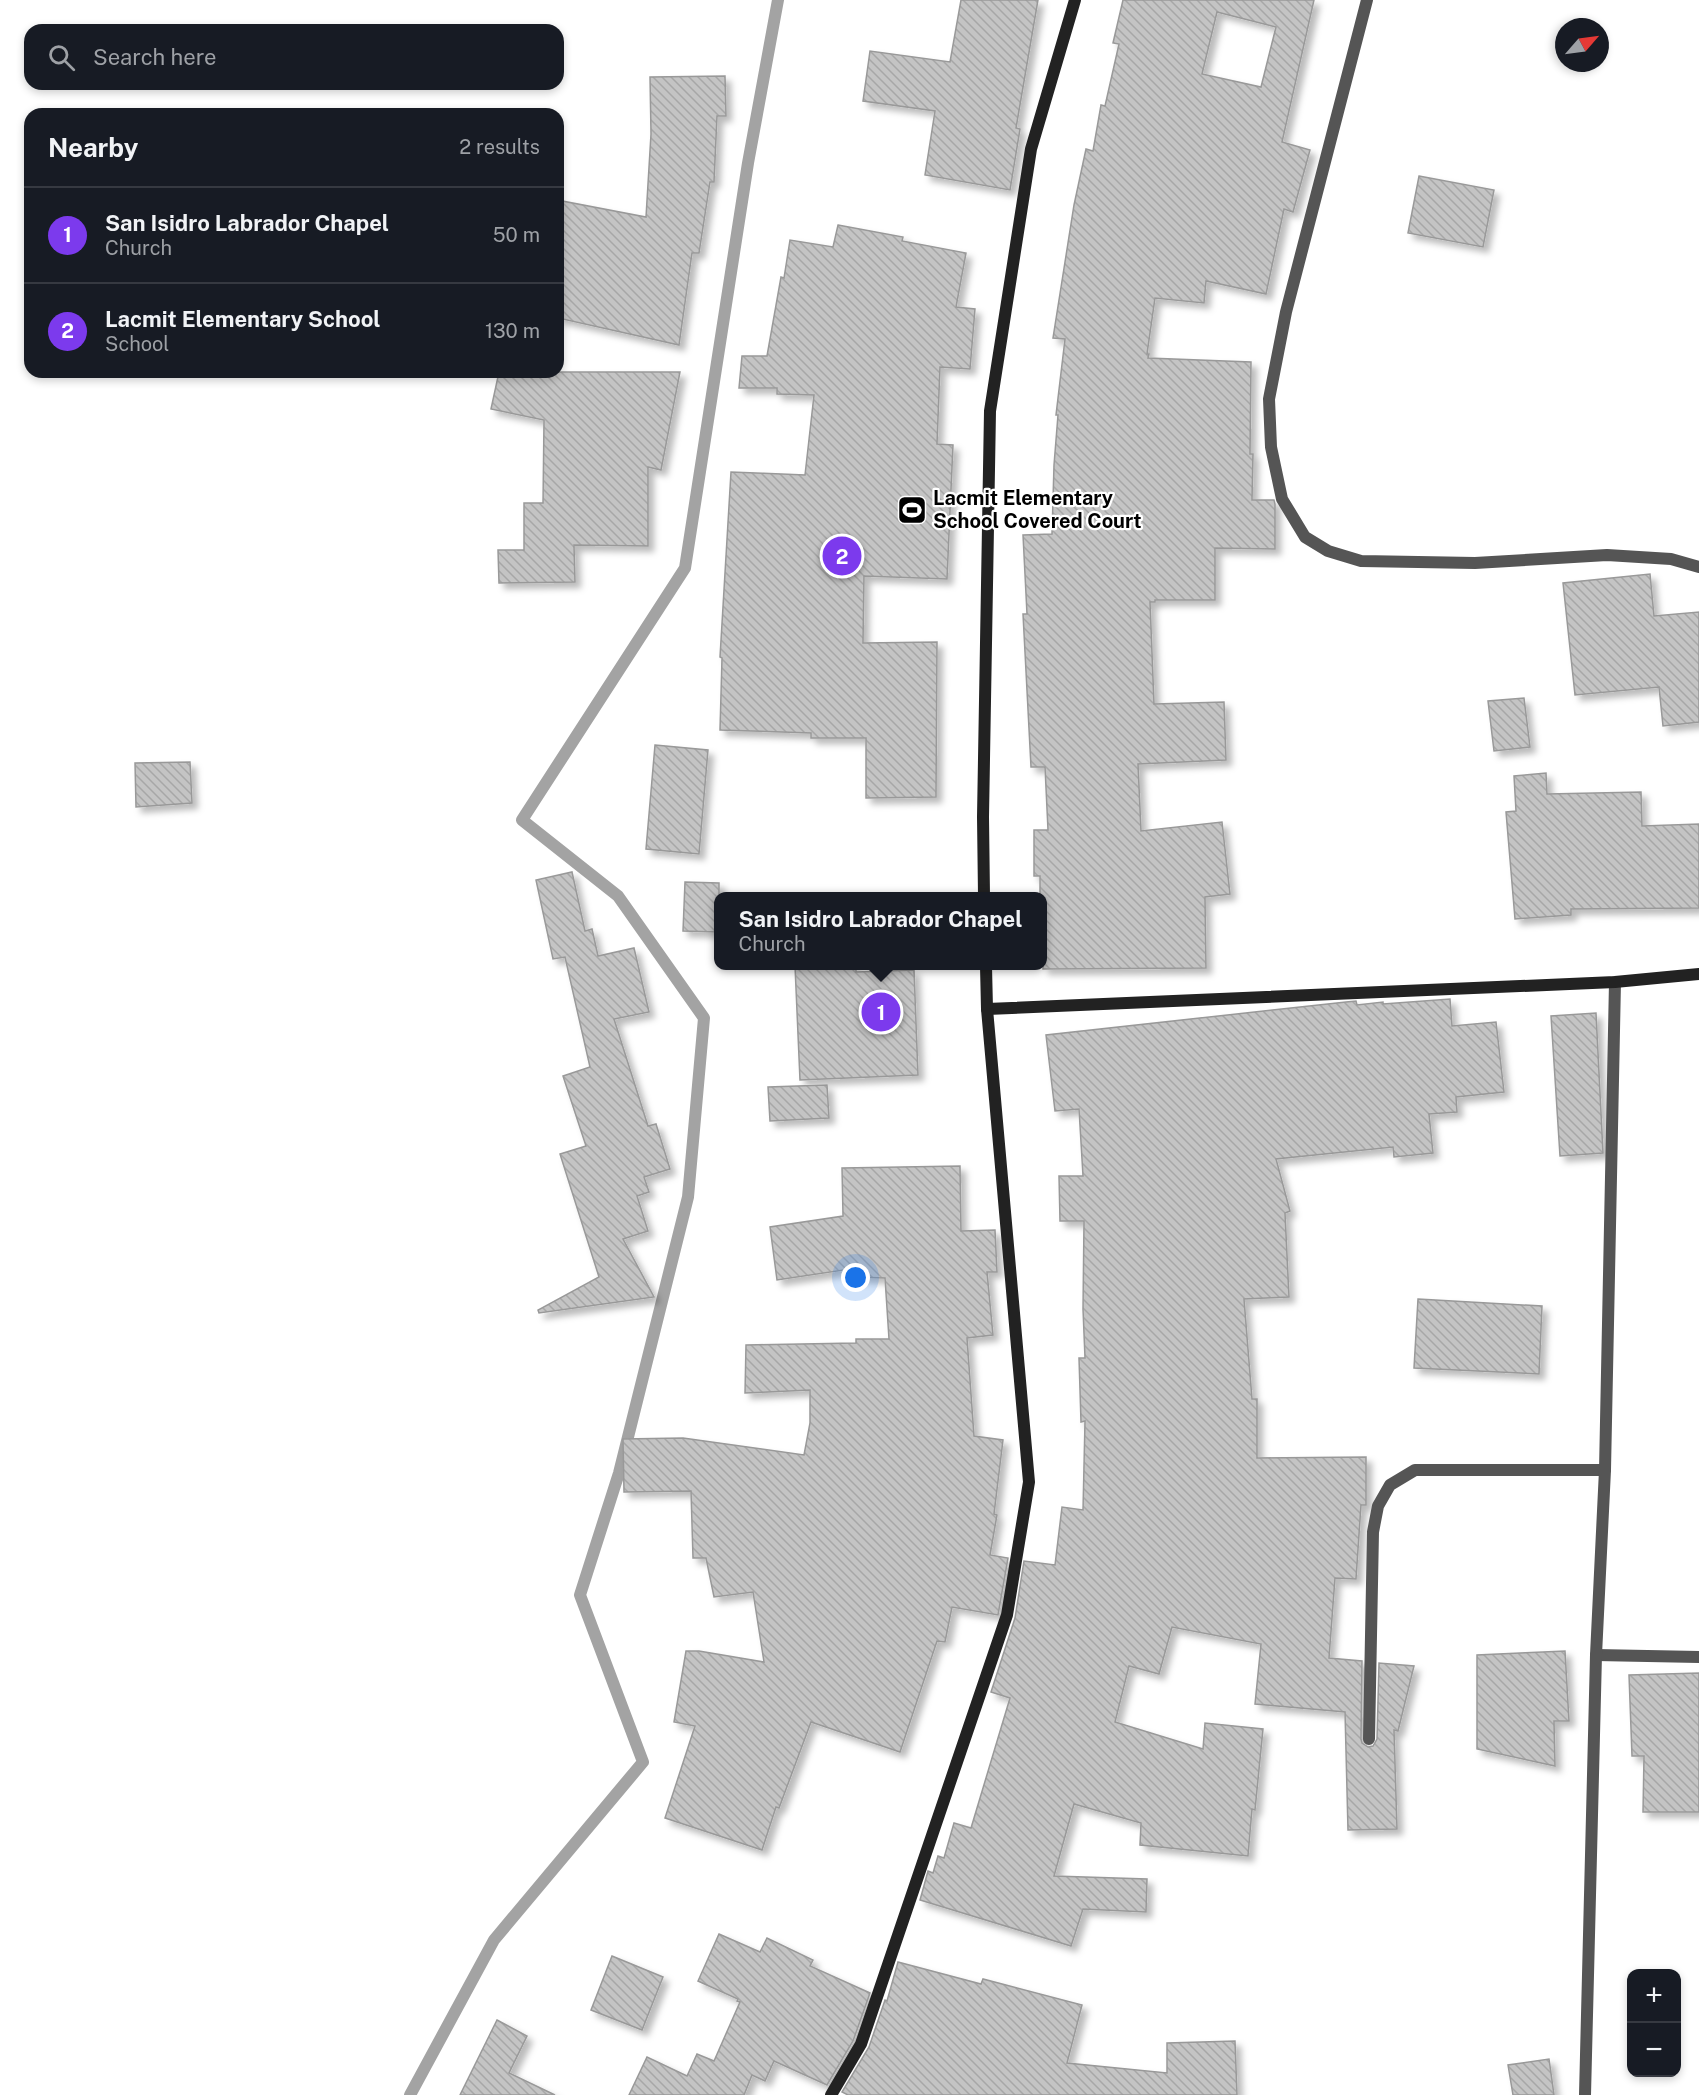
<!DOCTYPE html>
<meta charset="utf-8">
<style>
body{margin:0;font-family:"Public Sans",sans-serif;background:#242831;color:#f1f3f6}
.controls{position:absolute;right:18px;bottom:18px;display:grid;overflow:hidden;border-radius:12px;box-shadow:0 3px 9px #0003}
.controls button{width:54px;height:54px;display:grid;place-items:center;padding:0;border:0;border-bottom:2px solid #363941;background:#171b24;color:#f1f3f6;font:30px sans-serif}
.compass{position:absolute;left:1555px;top:18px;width:54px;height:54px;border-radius:50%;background:#171b24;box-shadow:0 3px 9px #0003;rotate:62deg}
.you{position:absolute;left:856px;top:1278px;width:21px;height:21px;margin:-15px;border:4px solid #fff;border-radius:50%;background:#1a73e8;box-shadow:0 0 0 9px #1a73e833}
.badge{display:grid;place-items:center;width:39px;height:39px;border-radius:50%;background:#7c3aed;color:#fff;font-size:20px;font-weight:700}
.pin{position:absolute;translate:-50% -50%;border:3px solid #fff;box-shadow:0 2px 6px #0006}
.popup{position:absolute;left:714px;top:892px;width:333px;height:78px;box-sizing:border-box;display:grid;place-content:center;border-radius:12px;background:#171b24;filter:drop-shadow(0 2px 4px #0005);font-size:20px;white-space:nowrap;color:#9ea1a6}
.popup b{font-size:22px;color:#f1f3f6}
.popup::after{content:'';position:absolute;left:50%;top:100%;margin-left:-12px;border:12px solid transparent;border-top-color:#171b24}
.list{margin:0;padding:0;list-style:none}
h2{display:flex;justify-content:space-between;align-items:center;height:78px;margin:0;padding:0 24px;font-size:26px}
h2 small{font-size:20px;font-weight:400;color:#9ea1a6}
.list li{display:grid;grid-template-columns:39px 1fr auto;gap:18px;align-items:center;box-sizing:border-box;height:96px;padding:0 24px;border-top:2px solid #363941}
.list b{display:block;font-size:22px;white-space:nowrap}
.list p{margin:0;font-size:20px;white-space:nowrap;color:#9ea1a6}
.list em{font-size:20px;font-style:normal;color:#9ea1a6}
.icon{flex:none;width:33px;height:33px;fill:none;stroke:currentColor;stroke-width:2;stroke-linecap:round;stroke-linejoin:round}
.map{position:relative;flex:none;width:1699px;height:2095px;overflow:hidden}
.search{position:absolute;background:#171b24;box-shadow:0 3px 9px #0003;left:24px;top:24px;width:540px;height:66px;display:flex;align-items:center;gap:15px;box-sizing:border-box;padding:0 21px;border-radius:18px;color:#9ea1a6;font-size:22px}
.panel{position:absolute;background:#171b24;box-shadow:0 3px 9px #0003;left:24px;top:108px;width:540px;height:270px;border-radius:18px}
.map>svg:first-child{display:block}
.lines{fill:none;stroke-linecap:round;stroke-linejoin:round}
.stream{stroke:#a3a3a3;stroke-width:12}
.building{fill:url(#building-back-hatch);stroke:#999;stroke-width:1.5;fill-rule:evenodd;filter:url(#shadow)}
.street{stroke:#555;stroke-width:12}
.secondary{stroke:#222;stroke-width:12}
.labels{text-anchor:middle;stroke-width:4.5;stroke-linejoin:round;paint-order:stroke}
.poi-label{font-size:20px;font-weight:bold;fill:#000;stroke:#fff;text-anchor:start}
</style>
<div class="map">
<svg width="1699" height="2095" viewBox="0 0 1699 2095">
<defs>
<pattern id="building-back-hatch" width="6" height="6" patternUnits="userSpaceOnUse" patternTransform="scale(1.5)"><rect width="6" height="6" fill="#c4c4c4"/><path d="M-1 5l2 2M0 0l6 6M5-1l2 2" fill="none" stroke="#a7a7a7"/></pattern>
<filter id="shadow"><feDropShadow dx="5.5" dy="5.5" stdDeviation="3" flood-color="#0004"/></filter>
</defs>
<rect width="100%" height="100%" fill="#fff"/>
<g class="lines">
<polyline class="stream" points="410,2095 494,1940 643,1762 580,1595 619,1473 688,1197 704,1018 618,896 522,820 685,568 748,163 778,0"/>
</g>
<g class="building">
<polygon points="961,0 1038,0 1016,128 1020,129 1010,190 925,175 935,111 863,101 870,51 950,62"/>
<path d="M1123 0H1314L1282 142 1310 150 1293 212 1284 209 1266 294 1206 281 1204 303 1155 298 1147 354H1149L1148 358 1251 362 1250 454H1253L1252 500H1274L1275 504V549L1215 548V600H1155V602H1150L1154 704 1224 702 1226 760 1138 764 1141 831 1222 822 1230 894 1205 897 1206 968 1043 969V897H1040V876H1034V830H1048L1045 767H1031L1023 614H1027L1023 535 1052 534 1054 465 1058 415H1056L1065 339 1053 338 1074 205 1086 149 1093 151 1101 105 1105 106 1119 44 1113 43ZM1217 12 1276 27 1261 87 1202 74Z"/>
<polygon points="725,76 726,116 717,116 714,182 710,182 699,253 692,253 679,345 558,318 558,226 562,201 646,217 651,134 650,77"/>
<polygon points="1419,176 1494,190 1483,247 1408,233"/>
<polygon points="838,225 903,237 902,241 966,253 956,307 975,309 970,369 940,367 937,444 953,445 947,579 864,576 863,643 937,642 936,797 866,798 866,738 811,738 811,733 720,730 722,658 720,657 731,472 805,475 814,395 777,394 777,388 739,388 742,356 767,356 781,277 784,278 790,240 833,247"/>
<polygon points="499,372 680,372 661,470 648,467 648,546 574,545 575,582 499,583 498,550 524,550 524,503 543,503 544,420 491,409"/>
<polygon points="1650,574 1654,616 1699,612 1699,722 1663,726 1659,687 1575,695 1563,583"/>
<polygon points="1524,698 1530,747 1494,751 1488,701"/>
<polygon points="655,745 708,750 699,854 646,849"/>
<polygon points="190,762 192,803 136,807 135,763"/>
<polygon points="1546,773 1547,794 1641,792 1642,826 1699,824 1699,908 1571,909 1571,915 1515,919 1506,812 1516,811 1514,776"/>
<polygon points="572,872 585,931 592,929 598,956 634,948 649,1012 614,1019 648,1126 656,1124 670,1169 644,1177 649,1192 637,1196 648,1231 623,1239 654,1297 539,1313 538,1310 599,1277 560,1154 586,1146 563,1076 590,1067 565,957 553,959 536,880"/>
<polygon points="685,882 719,883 719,932 683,931"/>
<polygon points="795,966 856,966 856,972 914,970 918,1075 800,1080"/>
<polygon points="1450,999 1452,1026 1496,1022 1504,1092 1456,1097 1457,1112 1429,1114 1433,1153 1394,1157 1393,1147 1276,1159 1290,1211 1285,1213 1289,1297 1244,1299 1252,1399 1257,1399 1257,1458 1366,1457 1366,1505 1361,1505 1356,1579 1335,1578 1329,1658 1362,1661 1361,1739 1362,1743 1368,1747 1373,1746 1377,1739 1379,1663 1414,1666 1398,1731 1394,1730 1397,1829 1348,1830 1345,1712 1255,1704 1261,1644 1172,1627 1159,1674 1129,1666 1115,1722 1203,1749 1205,1723 1263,1729 1255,1810 1252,1809 1248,1856 1140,1845 1141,1823 1074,1804 1054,1876 1147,1879 1146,1912 1083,1909 1071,1946 920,1900 928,1871 933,1873 938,1856 944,1858 954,1823 971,1828 1010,1698 991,1692 1015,1618 1024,1561 1055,1565 1062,1507 1083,1510 1085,1421 1081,1422 1079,1358 1085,1358 1083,1309 1084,1221 1060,1221 1059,1176 1083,1176 1079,1109 1055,1111 1046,1035 1346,1002 1356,1001 1357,1005 1383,1002 1383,1004"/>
<polygon points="1596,1013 1603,1153 1560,1156 1551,1016"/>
<polygon points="827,1085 829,1118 770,1121 768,1087"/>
<polygon points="960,1166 961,1231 995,1230 997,1272 987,1272 993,1335 967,1338 974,1436 1003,1440 994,1514 997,1515 990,1555 1008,1558 998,1615 952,1607 945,1642 937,1641 900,1752 811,1722 779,1808 776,1807 762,1850 665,1818 695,1726 674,1722 686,1651 699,1651 764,1662 753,1592 714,1597 706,1558 693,1558 691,1491 624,1492 623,1439 683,1438 804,1455 810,1423 810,1390 745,1393 746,1345 856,1343 856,1339 889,1339 885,1278 851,1277 850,1269 777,1280 770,1227 843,1216 842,1168"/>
<polygon points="1418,1299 1542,1306 1539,1374 1414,1368"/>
<polygon points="1565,1651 1569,1721 1554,1721 1555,1766 1477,1749 1477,1655"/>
<polygon points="1699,1673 1699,1812 1643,1812 1644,1756 1632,1756 1629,1675"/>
<polygon points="719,1934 760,1952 767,1938 813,1960 810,1966 870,1993 853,2041 827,2085 774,2061 765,2081 752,2075 744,2095 629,2095 647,2057 687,2076 697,2054 714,2061 740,2002 737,2001 738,1999 698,1981"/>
<polygon points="612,1956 663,1977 642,2030 591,2010"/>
<polygon points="898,1962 981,1984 983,1979 1082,2005 1067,2063 1167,2073 1167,2043 1235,2041 1237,2095 848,2095 842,2092 869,2047 885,2000 887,2001"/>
<polygon points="497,2020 527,2036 509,2073 555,2095 460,2095"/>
<polygon points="1549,2059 1554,2095 1513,2095 1508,2065"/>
</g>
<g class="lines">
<g class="street">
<polyline points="1367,0 1286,312 1269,399 1271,447 1282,499 1305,537 1328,551 1361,561 1475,563 1607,555 1671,559 1699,567"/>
<polyline points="1596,1655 1699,1657"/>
<polyline points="1369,1739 1373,1532 1378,1506 1390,1485 1415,1470 1605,1470"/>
<polyline points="1585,2095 1596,1655 1605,1470 1615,982"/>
</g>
<g class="secondary">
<polyline points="984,896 983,817 990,411 1031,149 1075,0"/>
<polyline points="987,1009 1615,982 1699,974"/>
<polyline points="831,2095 861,2044 1007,1615 1029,1482 987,1009 986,966"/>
</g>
</g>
<defs>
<g id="stadium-square" transform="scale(1.5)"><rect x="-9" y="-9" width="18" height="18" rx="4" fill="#000" stroke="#fff"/><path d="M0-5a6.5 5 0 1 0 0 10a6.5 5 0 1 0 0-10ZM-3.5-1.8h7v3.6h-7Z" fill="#fff"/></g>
</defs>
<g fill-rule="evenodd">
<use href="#stadium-square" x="912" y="510"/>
</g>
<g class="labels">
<g class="poi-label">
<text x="933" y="505">Lacmit Elementary<tspan x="933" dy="23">School Covered Court</tspan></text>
</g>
</g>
</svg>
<div class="controls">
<button>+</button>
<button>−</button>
</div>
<svg class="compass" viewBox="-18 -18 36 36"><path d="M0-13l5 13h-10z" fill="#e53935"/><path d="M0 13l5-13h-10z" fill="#9ea1a6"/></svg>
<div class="you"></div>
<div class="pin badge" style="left:881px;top:1012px">1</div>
<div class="popup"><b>San Isidro Labrador Chapel</b>Church</div>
<div class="pin badge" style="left:842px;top:556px">2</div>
<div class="search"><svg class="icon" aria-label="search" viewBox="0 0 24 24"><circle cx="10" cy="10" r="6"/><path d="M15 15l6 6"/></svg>Search here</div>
<section class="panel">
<h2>Nearby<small>2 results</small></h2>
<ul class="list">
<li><span class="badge">1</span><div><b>San Isidro Labrador Chapel</b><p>Church</p></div><em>50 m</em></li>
<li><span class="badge">2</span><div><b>Lacmit Elementary School</b><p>School</p></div><em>130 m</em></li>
</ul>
</section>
</div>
